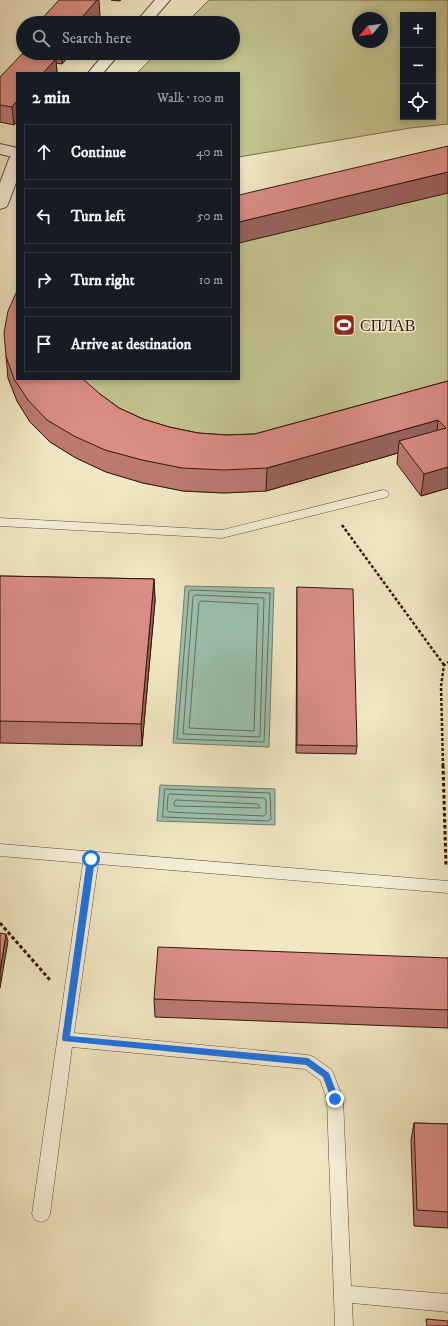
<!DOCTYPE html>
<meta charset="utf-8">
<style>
body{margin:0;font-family:"IM FELL DW Pica",serif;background:#20242c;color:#f1f3f6}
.controls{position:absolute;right:12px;top:12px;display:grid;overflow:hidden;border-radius:0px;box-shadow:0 2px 6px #0003}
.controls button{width:36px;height:36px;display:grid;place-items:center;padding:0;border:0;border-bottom:1px solid #363941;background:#171b24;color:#f1f3f6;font:20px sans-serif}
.compass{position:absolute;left:352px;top:12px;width:36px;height:36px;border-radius:50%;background:#171b24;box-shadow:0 2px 6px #0003;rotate:241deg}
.stop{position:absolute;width:12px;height:12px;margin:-9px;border:3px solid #1a73e8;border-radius:50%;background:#fff}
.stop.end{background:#1a73e8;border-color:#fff;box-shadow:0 1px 4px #0008}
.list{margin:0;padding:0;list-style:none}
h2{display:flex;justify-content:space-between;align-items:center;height:52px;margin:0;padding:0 16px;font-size:17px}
h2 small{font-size:13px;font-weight:400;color:#9ea1a6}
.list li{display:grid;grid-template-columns:26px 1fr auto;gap:12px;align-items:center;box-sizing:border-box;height:56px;margin:0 8px 8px;padding:0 8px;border:1px solid #363941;border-radius:0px}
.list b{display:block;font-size:15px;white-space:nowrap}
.list em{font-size:13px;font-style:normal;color:#9ea1a6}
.icon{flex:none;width:22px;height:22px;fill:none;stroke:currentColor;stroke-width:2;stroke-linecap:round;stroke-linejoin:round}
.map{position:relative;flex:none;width:448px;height:1326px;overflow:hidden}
.search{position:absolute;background:#171b24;box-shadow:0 2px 6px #0003;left:16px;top:16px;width:224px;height:44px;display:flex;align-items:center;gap:10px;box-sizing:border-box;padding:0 14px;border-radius:22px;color:#9ea1a6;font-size:15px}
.panel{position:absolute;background:#171b24;box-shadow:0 2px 6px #0003;left:16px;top:72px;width:224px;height:308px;border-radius:0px}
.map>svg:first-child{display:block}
.green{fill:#c2c38e;stroke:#7b6d4c;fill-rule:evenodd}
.water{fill:#9bc1ae;stroke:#727d6d}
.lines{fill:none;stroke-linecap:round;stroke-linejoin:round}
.shore{stroke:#686c5c;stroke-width:1}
.service-casing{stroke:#634b39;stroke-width:1}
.minor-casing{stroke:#634b39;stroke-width:2}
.tertiary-casing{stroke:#634b39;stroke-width:2}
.path-far1{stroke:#34170b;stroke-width:2.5;stroke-dasharray:3 2;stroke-linecap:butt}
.path{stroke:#34170b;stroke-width:3;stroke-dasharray:3.5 2.5;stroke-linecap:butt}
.service{fill:#f5efd8;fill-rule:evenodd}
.minor{fill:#f5efd8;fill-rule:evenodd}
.tertiary{fill:#f5efd8;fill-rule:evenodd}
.wall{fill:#bb7972;stroke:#34170b}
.shaded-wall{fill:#99635d;stroke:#34170b}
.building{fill:#da8d85;stroke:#34170b}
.route{fill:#1a73e8}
.labels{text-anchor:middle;stroke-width:3;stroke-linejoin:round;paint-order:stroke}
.poi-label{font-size:16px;fill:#34170b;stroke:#f5efd8;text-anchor:start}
</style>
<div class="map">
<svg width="448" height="1326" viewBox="0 0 448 1326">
<rect width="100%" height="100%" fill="#f0e7c3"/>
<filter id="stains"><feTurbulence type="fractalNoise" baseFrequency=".005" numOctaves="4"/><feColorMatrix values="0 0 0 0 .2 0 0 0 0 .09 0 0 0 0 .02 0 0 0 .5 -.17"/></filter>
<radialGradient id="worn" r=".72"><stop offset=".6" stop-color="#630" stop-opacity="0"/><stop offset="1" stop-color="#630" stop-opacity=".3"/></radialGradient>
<g class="green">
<path d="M209 0H448V124L410 128 239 157V73H137L157 53H233V23H186ZM403 15H433V117H403ZM358 18H382V42H358Z"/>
<polygon points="448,167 448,488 435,442 266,491 224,493 183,491 143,483 106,472 76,458 50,442 30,422 17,401 8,378 7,355 17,379 239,379 239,217"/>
</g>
<g class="water">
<polygon points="185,586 274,588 269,747 173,743"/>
<polygon points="160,785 275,789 275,825 157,821"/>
</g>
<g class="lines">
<g class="shore">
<polygon points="191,590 270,593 264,742 177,739 189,592"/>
<polygon points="195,595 264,598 260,737 183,734 193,597"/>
<polygon points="201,601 258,604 254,731 189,728 199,603"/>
<polygon points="165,789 270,793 271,819 269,821 163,817"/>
<polygon points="170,794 264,798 266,800 266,814 264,816 169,812 167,810 168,796"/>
<polygon points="176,800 258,804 260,808 175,806 174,804"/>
</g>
<g class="service-casing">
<g id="service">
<polygon points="383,490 387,491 389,494 387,497 222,538 0,526 0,518 222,530"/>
<polygon points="0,844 448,881 448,893 98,864 74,1033 308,1055 314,1057 332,1070 343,1099 351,1286 448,1294 448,1312 352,1303 353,1326 335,1326 327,1099 320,1080 305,1069 72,1047 50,1214 47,1220 41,1222 35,1220 32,1214 83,863 0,856"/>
</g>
</g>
<g class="minor-casing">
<polygon id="minor" points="0,144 17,148 17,158 0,154"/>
</g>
<g class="tertiary-casing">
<g id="tertiary">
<polygon points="155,0 170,0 150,23 135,23"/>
<polygon points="105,53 120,53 103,73 88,73"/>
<polygon points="17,154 17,180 8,204 6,207 0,209 0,183 9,159 11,156"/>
</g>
</g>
<g class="path-far1">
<polyline points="342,525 444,665"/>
<polyline points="443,766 441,686 444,665 448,662"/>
</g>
<g class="path">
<polyline points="443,765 446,865"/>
<polyline points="0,923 50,980"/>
</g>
<use href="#service" class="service"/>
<use href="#minor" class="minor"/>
<use href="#tertiary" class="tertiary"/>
</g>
<g class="wall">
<polygon points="111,0 121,0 119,1"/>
<polygon points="27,53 71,53 62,64 56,63 57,73 17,73 17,121 14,125 0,122 0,77 27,54"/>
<polygon points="6,356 17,379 100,394 119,408 143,419 169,427 198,433 226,435 255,434 448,381 448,488 421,496 397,464 398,453 266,491 224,493 183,491 143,483 106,472 76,458 50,442 30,422 17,401 8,378"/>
<polygon points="0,576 154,579 155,601 142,746 0,743"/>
<polygon points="297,587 357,746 356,754 296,753"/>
<polygon points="448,958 448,1028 155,1017 154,999"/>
<polygon points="414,1123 448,1124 448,1228 414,1226 411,1140"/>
</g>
<g class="shaded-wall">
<polygon points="97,0 99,0 100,17 96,23 77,23"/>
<polygon points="61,53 71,53 62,64"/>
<polygon points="56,59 57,73 43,73"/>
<polygon points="17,101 17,121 14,125 12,107"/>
<polygon points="448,172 448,193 239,243 239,222"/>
<polygon points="438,420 436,442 399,441 398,453 266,491 267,468"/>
<polygon points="448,467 448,488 421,496 424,474"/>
<polygon points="154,579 155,601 142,746 141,724"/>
<polygon points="6,934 8,941 0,988 0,972"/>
</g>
<g class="building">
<polygon points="59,0 97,0 77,23 38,23"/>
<polygon points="22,54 56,59 43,73 17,73 17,101 12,107 0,105 0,77"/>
<polygon points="448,146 448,172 239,222 239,195"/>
<polygon points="17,291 17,379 83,379 100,394 119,408 143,419 169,427 198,433 226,435 255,434 448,381 448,467 424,474 399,441 446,428 438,420 267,468 224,470 182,468 142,460 105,450 74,436 47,420 28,400 14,379 6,356 4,333 8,311"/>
<polygon points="0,576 154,579 141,724 0,721"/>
<polygon points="297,587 353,589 357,746 297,745"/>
<polygon points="0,933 6,934 0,972"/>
<polygon points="158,947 448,958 448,1010 154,999"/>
<polygon points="414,1123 448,1124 448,1212 417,1210"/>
<polygon points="426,1319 448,1321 448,1326 427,1326"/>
</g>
<polygon class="route" points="91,856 95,859 70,1036 308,1058 329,1073 339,1099 338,1102 332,1102 323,1077 306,1065 63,1041 62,1039 87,859"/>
<defs>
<g id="stadium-square" transform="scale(1.15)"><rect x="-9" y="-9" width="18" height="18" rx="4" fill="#8f2418" stroke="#f5efd8"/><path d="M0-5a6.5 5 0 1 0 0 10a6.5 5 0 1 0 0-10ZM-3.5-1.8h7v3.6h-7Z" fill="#fff"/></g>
</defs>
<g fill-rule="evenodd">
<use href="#stadium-square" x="344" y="325"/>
</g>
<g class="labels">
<g class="poi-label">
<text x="360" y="331">СПЛАВ</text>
</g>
</g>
<rect width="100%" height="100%" filter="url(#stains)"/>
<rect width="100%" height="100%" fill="url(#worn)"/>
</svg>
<div class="controls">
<button>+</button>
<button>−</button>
<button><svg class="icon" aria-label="locate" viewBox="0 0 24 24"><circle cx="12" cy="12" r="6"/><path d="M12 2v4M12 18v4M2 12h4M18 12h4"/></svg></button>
</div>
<svg class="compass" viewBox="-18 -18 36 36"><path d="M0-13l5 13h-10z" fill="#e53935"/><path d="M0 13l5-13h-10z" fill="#9ea1a6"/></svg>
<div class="stop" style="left:91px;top:859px"></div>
<div class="stop end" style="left:335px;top:1099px"></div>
<div class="search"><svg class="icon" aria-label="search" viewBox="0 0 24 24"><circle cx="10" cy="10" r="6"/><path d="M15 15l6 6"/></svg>Search here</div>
<section class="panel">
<h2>2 min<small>Walk · 100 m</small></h2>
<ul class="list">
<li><svg class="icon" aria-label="ahead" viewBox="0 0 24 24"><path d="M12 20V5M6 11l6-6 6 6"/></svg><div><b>Continue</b></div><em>40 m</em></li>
<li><svg class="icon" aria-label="left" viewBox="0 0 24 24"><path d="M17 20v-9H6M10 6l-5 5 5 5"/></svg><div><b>Turn left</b></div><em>50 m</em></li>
<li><svg class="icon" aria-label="right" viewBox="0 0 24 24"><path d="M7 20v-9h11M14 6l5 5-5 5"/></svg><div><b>Turn right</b></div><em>10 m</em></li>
<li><svg class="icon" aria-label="arrive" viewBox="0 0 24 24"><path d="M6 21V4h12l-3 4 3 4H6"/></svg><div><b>Arrive at destination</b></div></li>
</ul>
</section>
</div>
